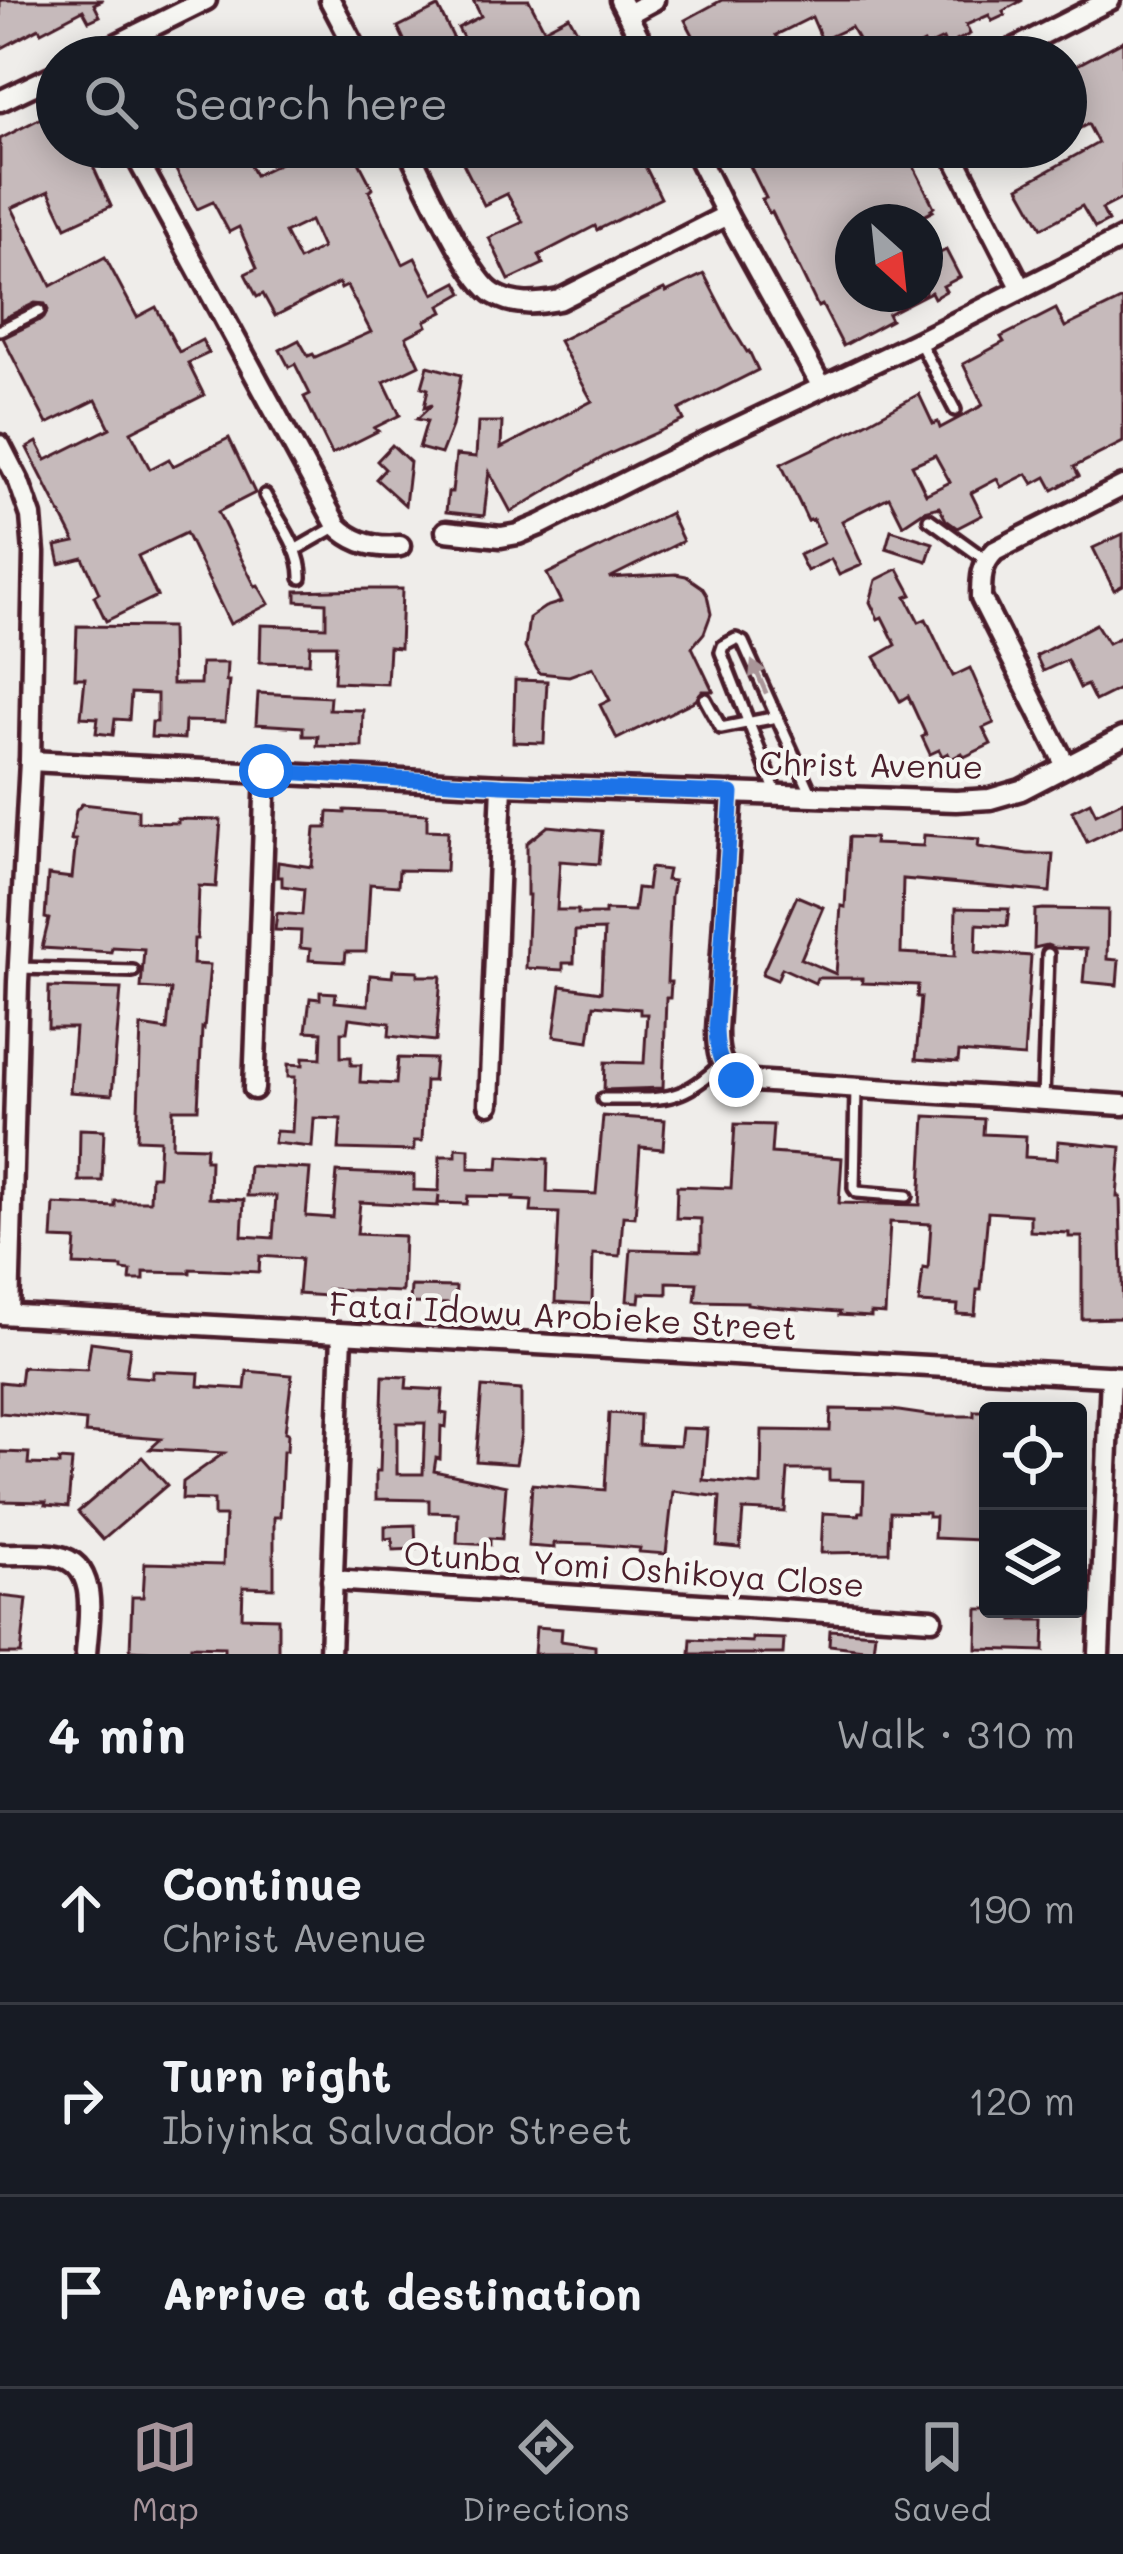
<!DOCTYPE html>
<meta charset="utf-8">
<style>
body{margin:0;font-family:Mali,sans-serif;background:#242831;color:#f1f3f6}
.controls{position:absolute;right:36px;bottom:36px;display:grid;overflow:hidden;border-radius:12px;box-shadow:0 6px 30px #0003}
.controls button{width:108px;height:108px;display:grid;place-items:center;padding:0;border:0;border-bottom:3px solid #363941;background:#171b24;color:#f1f3f6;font:60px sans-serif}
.compass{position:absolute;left:835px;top:204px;width:108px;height:108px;border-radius:50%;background:#171b24;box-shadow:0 6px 30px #0003;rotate:153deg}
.stop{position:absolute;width:36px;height:36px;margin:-27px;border:9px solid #1a73e8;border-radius:50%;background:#fff}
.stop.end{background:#1a73e8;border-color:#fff;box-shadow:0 3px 12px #0008}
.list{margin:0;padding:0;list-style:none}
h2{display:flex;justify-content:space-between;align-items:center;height:156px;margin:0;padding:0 48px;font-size:51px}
h2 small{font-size:39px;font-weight:400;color:#9ea1a6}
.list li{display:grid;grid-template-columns:78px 1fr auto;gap:36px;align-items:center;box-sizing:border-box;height:192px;padding:0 48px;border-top:3px solid #363941}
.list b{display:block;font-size:45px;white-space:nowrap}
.list p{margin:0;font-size:39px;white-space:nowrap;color:#9ea1a6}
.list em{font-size:39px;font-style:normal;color:#9ea1a6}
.icon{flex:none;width:66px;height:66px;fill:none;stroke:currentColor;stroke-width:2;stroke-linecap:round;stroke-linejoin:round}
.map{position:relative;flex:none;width:1123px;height:1654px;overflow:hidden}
.search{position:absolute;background:#171b24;box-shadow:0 6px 30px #0003;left:36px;right:36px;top:36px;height:132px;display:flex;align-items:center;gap:30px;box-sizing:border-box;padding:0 42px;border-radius:66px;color:#9ea1a6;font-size:45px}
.sheet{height:732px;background:#171b24}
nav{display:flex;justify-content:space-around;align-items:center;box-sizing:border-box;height:168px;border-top:3px solid #363941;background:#171b24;font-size:33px;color:#9ea1a6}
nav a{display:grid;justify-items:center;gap:6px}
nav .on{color:#a6949b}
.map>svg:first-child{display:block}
.building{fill:#c6babb;stroke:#4a1f2b;stroke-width:3;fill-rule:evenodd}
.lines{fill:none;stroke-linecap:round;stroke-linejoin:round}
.lane-casing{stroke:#4a1f2b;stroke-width:18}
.street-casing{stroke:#4a1f2b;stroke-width:27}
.lane{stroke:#f6f6f2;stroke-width:9}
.street{stroke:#f6f6f2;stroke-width:18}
.oneway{fill:#a99598}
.route{stroke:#1a73e8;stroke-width:15}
.labels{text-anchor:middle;stroke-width:9;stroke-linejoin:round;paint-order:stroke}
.street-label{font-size:33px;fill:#4a1f2b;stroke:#f6f6f2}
</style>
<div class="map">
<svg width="1123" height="1654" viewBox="0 0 1123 1654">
<rect width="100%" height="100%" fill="#efedea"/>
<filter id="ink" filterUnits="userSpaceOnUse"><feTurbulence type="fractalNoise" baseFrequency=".00833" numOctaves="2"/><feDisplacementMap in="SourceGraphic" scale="24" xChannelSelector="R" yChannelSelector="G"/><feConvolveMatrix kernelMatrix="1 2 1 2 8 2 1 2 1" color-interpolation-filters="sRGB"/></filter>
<g filter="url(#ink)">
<g class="building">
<polygon points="0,0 103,0 94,4 100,16 89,21 83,10 41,32 39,28 0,49"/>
<polygon points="473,0 529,0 544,29 569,16 591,57 506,57 498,43 495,44 493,39 470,51 458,28 481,16"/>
<polygon points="722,0 1023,0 1003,11 1005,15 992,21 989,15 966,25 970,34 946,46 943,39 926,47 924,43 897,57 875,51 870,46 863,48 851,27 822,40 812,17 776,35 788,57 772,57 765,44 739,57 688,57 681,44 694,37 685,20"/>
<polygon points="438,7 455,41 424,57 412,57 398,27"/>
<polygon points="1123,41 1123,198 1102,209 1108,221 1095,228 1082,206 1042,228 1019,187 1098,143 1088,124 1073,132 1066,118 1066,71"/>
<polygon points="57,110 57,147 85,147 95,165 93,166 111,206 66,227 49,191 12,208 51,286 105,257 137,317 156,307 179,352 202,340 209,353 188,363 204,395 131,432 150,469 169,459 173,466 229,438 255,493 218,512 255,586 258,585 269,604 230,624 186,533 138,556 157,596 106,621 94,596 99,593 83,558 60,564 56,546 75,542 27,448 37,442 46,460 110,428 96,400 47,424 34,399 3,338 44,318 48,310 45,304 35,303 0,320 0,139"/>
<path d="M167 147H240L255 175 282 162 274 147H351L373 189 369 191 403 264 415 258 434 294 457 282 463 293 440 306 443 312 425 321 427 326 406 337 419 365 384 382 400 415 374 428 378 431 332 454 304 397 310 394 295 364 289 367 280 350 299 340 308 356 313 354 315 357 371 332 347 286 341 289 339 283 275 316 263 294 257 297 245 274 257 268 239 227 229 232 213 202 197 209 170 159 173 157ZM310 221 322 248 299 260 285 233Z"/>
<polygon points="481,147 544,147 547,152 557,147 616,147 620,155 636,148 661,198 597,230 595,226 539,255 543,264 509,280 489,238 523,222 507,194 484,205 460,157"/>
<polygon points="752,147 901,147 903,152 906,151 934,207 931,209 933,211 912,222 853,222 853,294 925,294 925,261 946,250 960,277 943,286 946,291 934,298 931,292 888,314 891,320 843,346 822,305 818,307 772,212 769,213 762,199 766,198 743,152"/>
<polygon points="704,274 731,326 747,352 749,351 758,370 679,410 684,420 605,456 511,512 489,471 484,516 446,512 448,492 452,492 456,455 476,457 478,422 502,422 501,448 592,401 559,341 664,289 666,292"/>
<path d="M1123 299V442L1074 467 1079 476 1053 490 1046 477 1033 484 1027 474 1001 487 997 479 971 493 982 515 957 528 946 520 939 507 924 511 903 525 889 497 842 521 862 565 839 575 831 559 807 571 799 555 824 543 813 519 808 521 781 464 857 428 919 394 933 424 938 422 940 428 983 405 963 364 1004 342 1001 337 1056 309 1065 327ZM935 455 950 482 926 494 912 465Z"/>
<polygon points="428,366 461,375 452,426 441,454 419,448 427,421 417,419 432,405 424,408 428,389 422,387"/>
<polygon points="392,445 410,462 405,505 376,479 385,469 377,461"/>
<polygon points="670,513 683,541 609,578 676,574 686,576 702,587 707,595 711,614 704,633 692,647 713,691 702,691 696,700 617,739 600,705 610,700 593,667 569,676 539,673 525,648 529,618 545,607 561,602 547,574"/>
<polygon points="891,530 933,543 927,561 886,548"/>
<polygon points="1123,534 1123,585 1114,590 1093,548"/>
<polygon points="898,569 912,595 906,597 919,622 926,619 953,676 970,668 994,723 983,728 991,744 964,757 962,753 951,759 948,753 942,756 939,750 930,754 922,737 926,735 908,696 900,701 875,657 896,645 882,617 878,619 870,602 876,580"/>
<polygon points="368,589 402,589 400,648 389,647 387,684 334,682 336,645 310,645 309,663 260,662 261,625 326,627 326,603 296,601 296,591"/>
<polygon points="1096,624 1108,643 1123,636 1123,687 1095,701 1087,685 1080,688 1067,660 1043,671 1036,656"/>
<polygon points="77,626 171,627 172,684 200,684 201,663 227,663 226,681 229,681 225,722 185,721 184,739 151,737 152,722 157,722 157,694 131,693 129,720 115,719 113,735 96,733 98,718 81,717 85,678 75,678"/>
<polygon points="515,680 547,681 544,743 513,742"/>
<polygon points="258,693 330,697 329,709 363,710 362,747 317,746 318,736 303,736 303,727 256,724"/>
<polygon points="1123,801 1123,825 1087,842 1072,811 1090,802 1096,814"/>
<polygon points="82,804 138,810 138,822 178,823 178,819 221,820 216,887 199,886 197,939 194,939 193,964 210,965 204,1029 202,1028 198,1109 173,1109 172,1146 206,1147 205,1160 210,1160 209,1198 244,1200 242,1236 273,1238 276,1196 247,1196 249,1166 310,1169 306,1216 333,1218 337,1172 414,1175 414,1190 439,1191 440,1156 456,1156 456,1148 469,1149 469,1168 498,1169 499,1156 548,1159 547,1192 596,1194 603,1116 665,1120 663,1149 640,1147 635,1217 623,1216 620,1256 593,1254 592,1304 555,1302 559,1213 531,1212 532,1201 513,1200 514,1197 468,1196 467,1204 438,1203 439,1195 438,1206 360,1202 357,1234 404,1236 402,1292 327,1289 326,1296 298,1294 301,1259 260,1256 259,1272 190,1269 190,1273 144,1272 144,1280 130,1280 131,1271 122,1270 122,1267 74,1265 76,1240 52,1239 54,1204 115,1207 115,1201 150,1201 151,1176 158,1176 160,1140 137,1139 141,1026 167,1030 171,990 141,988 144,949 112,947 111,952 42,948 49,919 45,918 48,875 72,878 76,840 71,840 76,811"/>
<polygon points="345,810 427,814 427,830 448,831 446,871 399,870 398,886 370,884 366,952 346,952 345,962 309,960 310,949 300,948 301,931 275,930 277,913 302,915 304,889 282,886 282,877 277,877 278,862 312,867 315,828 327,828 328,812 345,813"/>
<polygon points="548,826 602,831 599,864 560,861 557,910 578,910 578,914 605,914 605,910 634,911 637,888 647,889 650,868 668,870 666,880 674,881 671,896 667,982 671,982 670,998 666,998 663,1088 604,1090 605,1062 644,1063 647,1014 640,1014 640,1009 594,1005 589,1041 554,1036 561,986 601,992 604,930 575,931 574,963 563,963 563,970 526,968 529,895 527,895 527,843"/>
<polygon points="924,835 979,839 978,847 1028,854 1053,854 1050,892 903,879 901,953 955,956 956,908 1009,909 1007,926 977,924 976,952 1031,956 1024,1057 959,1052 958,1062 916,1059 921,997 917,997 918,985 862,983 862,978 817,978 815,983 782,968 777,980 762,974 797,896 823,907 801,959 836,974 841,906 845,907 849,837 875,838 874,844 923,846"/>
<polygon points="1043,909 1108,910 1107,959 1119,960 1117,985 1083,982 1086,949 1055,948 1047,945 1034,948 1035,910"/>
<polygon points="393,970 418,971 418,976 441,976 436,1041 389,1036 390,1023 349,1018 347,1032 341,1032 341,1057 351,1057 351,1065 361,1065 360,1082 396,1084 398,1058 435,1059 433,1081 425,1081 422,1141 414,1141 414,1151 339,1149 341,1119 314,1118 312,1147 274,1143 276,1131 292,1132 295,1077 288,1077 288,1064 303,1065 303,1057 321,1058 322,1032 306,1031 310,998 320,999 320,992 336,993 335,1002 368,1005 370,975 392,977"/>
<polygon points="49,987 121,989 112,1095 70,1092 75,1028 48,1028"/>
<polygon points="925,1116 984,1119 983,1134 1026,1136 1025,1157 1057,1159 1058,1141 1121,1147 1117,1197 1120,1197 1123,1318 1082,1319 1082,1237 1069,1237 1069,1233 1030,1231 1030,1215 988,1212 981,1290 977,1290 975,1315 957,1314 958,1305 919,1303 923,1268 928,1269 931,1224 890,1222 885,1314 871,1313 871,1317 839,1315 840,1312 771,1307 747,1304 747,1302 695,1301 697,1283 667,1282 667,1294 640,1293 639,1302 627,1301 631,1249 701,1251 701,1219 676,1218 677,1186 731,1188 735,1124 773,1125 771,1153 842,1158 839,1203 920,1205"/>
<polygon points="80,1129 104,1130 102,1181 79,1181"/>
<polygon points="411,1286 456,1287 455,1304 410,1303"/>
<polygon points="91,1342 130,1347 126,1376 152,1378 152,1371 199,1373 198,1386 245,1389 247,1371 292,1375 285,1432 288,1433 287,1451 283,1451 280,1517 274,1517 274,1588 243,1587 242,1617 278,1618 278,1654 224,1654 224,1647 191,1646 190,1654 130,1650 132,1597 143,1597 145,1563 223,1565 225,1516 214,1516 214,1500 182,1499 183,1482 224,1453 150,1449 161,1439 85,1433 86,1421 0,1413 0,1382 20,1384 22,1367 87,1370"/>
<path d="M383 1376 407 1377 406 1388 443 1390 441 1413 447 1414 446 1427 441 1426 440 1459 436 1458 434 1471 506 1486 502 1539 490 1538V1545L457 1543 458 1513 429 1512V1500L376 1499V1471H380ZM397 1423H425L423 1474H397Z"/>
<polygon points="482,1387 521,1390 521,1434 516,1464 476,1461"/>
<polygon points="831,1409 892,1410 933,1416 974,1416 974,1411 988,1411 988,1474 983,1474 980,1540 934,1538 935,1517 928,1517 928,1513 890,1512 889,1552 821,1553 823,1513 859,1515 859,1512 863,1512 864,1481 829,1480 829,1470 788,1470 785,1512 743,1510 740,1548 717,1546 720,1497 673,1491 666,1554 639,1552 640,1548 591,1544 554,1543 554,1548 528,1546 532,1484 605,1490 609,1413 640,1415 639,1444 680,1446 682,1428 707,1429 703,1480 761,1485 762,1430 830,1431"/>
<polygon points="0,1452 29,1453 28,1464 59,1465 59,1460 72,1461 68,1507 45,1505 46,1502 0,1501"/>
<polygon points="142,1457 167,1485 103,1540 78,1512"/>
<polygon points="415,1525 416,1549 393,1550 392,1538 385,1539 385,1526"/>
<polygon points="0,1596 27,1599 21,1654 0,1654"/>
<polygon points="978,1609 1014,1609 1013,1620 1045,1620 1044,1651 977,1649"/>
<polygon points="536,1627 562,1629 561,1641 595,1646 595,1654 534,1654"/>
<polygon points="830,1630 875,1633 873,1650 829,1645"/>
<polygon points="752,1638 784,1639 783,1654 690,1654 691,1639 752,1642"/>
</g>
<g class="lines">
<g class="lane-casing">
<g id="lane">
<polyline points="0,330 39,311"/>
<polyline points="919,341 955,410"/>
<path d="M265 495C278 520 302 549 301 578"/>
<polyline points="929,519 986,560"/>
<polyline points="295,550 337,526"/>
<polyline points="705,699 721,728 777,717"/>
<polyline points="777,795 721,652 723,646 736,639 743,642 811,793"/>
<polyline points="19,968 133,971"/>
<polyline points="856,1088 854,1188 857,1192 907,1196"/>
<path d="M603 1099C659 1098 678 1106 721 1064"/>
<polyline points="1043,1099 1048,954"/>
</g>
</g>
<g class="street-casing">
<g id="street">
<polyline points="330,0 360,57"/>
<polyline points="620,0 649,57"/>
<polyline points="628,14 654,0"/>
<polyline points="91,57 206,0"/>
<polyline points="998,57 1110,0"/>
<polyline points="0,101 57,74"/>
<path d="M131 147 337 526C356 545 380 548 400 546"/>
<path d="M407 147C424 179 468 278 494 294 515 307 537 304 559 300L727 215"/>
<polyline points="693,147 727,215 822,387"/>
<polyline points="949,147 1022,289"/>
<polyline points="0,445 19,482 31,516 34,553 30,761 18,982 9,1314"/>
<polyline points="446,531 501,537 518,534 542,524 651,469 919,341 1123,238"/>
<polyline points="30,761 502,785 956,801 990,799 1021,790 1123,737"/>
<path d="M1066 766 981 598C981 578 981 565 995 551L1123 486"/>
<path d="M732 793 717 1030C717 1053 719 1065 737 1080L1123 1105"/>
<polyline points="254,1089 266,771"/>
<polyline points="489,1104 502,785"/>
<polyline points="0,1314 1123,1377"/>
<path d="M0 1554C18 1555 39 1552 57 1556 101 1565 88 1622 86 1654"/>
<polyline points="332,1580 932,1619"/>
<polyline points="330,1654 342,1334"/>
<polyline points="1099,1654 1111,1376"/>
</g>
</g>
<use href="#lane" class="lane"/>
<use href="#street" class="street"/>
</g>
<defs><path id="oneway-solid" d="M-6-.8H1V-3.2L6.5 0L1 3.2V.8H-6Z" transform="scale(3)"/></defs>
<use class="oneway" href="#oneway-solid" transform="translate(759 677) rotate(-114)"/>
</g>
<g class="lines" filter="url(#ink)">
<path class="route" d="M266 771 502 785 732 793 716 1030C717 1053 719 1065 736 1080"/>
</g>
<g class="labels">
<g class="street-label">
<text transform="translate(871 765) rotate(1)" y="12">Christ Avenue</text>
<text transform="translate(563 1316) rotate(3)" y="12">Fatai Idowu Arobieke Street</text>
<text transform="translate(634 1569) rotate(4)" y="12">Otunba Yomi Oshikoya Close</text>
</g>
</g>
</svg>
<div class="controls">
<button><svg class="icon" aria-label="locate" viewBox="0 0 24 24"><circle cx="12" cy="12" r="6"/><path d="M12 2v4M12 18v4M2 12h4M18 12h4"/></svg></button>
<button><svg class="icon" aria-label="layers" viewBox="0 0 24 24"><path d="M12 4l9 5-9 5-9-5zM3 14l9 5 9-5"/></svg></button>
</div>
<svg class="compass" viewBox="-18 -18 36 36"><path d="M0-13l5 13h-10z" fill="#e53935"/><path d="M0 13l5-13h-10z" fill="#9ea1a6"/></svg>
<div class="stop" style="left:266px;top:771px"></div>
<div class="stop end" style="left:736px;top:1080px"></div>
<div class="search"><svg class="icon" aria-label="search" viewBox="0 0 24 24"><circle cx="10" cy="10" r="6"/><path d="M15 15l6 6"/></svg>Search here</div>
</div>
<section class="sheet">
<h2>4 min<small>Walk · 310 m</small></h2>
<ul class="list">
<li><svg class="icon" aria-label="ahead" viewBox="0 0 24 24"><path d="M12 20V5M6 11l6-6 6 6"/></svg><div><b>Continue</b><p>Christ Avenue</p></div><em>190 m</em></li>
<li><svg class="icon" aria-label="right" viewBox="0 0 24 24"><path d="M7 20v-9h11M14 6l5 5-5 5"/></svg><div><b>Turn right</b><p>Ibiyinka Salvador Street</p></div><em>120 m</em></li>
<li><svg class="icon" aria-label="arrive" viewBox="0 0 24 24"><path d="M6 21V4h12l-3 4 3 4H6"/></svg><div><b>Arrive at destination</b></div></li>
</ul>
</section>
<nav>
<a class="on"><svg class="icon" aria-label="map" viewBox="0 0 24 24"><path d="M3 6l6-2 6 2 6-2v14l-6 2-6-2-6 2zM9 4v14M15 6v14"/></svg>Map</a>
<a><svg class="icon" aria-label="directions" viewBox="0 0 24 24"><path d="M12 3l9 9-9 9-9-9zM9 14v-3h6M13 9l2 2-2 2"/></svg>Directions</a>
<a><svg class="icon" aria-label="saved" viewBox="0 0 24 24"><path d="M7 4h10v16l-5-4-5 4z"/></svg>Saved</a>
</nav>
